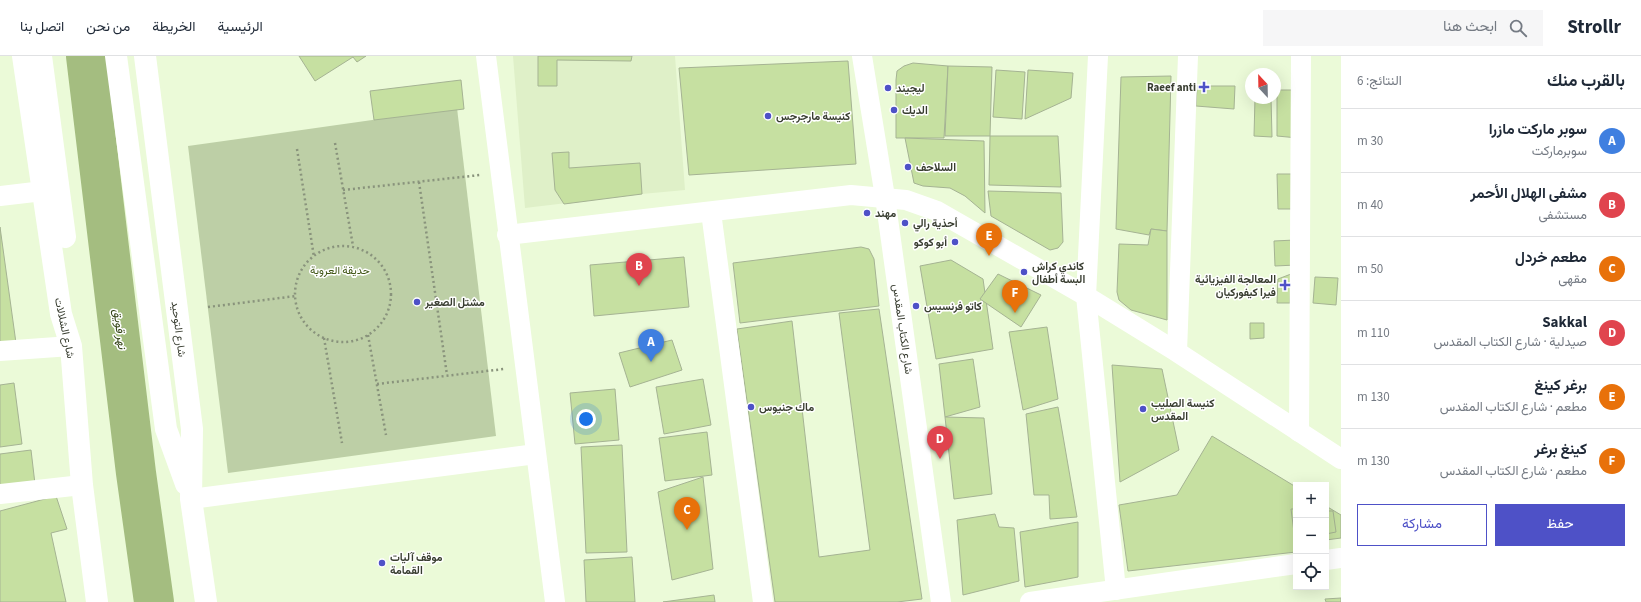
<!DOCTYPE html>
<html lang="ar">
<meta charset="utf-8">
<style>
body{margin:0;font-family:"Source Sans 3",Vazirmatn,sans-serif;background:#f6f6f7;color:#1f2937;direction:rtl}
.controls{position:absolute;right:12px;bottom:12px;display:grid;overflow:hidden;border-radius:0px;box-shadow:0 4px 16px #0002}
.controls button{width:36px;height:36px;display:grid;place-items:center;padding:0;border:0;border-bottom:1px solid #e0e1e3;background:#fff;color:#1f2937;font:20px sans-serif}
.compass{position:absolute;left:1245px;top:12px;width:36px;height:36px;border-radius:50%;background:#fff;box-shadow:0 4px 16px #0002;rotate:338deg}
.you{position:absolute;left:586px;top:363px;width:14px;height:14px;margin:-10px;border:3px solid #fff;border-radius:50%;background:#1a73e8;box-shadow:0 0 0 6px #1a73e833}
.badge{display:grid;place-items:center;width:26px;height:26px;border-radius:50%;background:#4e51c7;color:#fff;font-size:13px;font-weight:700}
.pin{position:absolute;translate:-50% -33px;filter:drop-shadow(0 1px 2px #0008)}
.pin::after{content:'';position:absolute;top:21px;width:14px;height:12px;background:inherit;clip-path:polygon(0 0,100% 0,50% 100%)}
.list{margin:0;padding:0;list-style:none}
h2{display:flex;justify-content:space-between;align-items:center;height:52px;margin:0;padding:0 16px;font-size:17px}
h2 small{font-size:13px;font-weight:400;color:#747a83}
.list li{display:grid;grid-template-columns:26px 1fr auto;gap:12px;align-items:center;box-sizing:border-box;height:64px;padding:0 16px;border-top:1px solid #e0e1e3}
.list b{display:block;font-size:15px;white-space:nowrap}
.list p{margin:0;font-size:13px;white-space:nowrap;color:#747a83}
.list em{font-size:13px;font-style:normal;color:#747a83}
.actions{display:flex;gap:8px;padding:12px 16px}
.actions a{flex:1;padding:9px 0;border:1px solid #4e51c7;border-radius:0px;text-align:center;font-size:14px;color:#4e51c7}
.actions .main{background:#4e51c7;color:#fff}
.icon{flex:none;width:22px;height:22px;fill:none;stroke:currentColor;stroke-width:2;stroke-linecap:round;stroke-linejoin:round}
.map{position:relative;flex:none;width:1341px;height:546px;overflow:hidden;direction:ltr}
header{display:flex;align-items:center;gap:24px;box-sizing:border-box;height:56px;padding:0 20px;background:#fff;border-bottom:1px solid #e0e1e3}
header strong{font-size:19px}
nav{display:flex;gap:22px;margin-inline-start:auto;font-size:14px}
.search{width:280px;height:36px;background:#f6f6f7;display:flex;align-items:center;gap:10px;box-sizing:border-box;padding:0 14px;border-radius:0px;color:#747a83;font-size:15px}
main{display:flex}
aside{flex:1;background:#fff}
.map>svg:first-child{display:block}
.built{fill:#dff0c8}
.green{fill:#bdcfa6}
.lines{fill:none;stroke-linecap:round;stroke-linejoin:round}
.river{stroke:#a4bd80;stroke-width:40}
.building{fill:#c6e0a1;stroke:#a5b393}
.path{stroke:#89937c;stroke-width:2.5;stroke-dasharray:2 3;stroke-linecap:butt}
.street{stroke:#fff;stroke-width:20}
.secondary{stroke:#fff;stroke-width:22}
.poi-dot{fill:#4e51c7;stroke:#fff;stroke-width:1.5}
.labels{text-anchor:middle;stroke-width:3;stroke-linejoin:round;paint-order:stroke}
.poi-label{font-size:11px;font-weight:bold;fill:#383d30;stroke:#fff;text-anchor:start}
.park-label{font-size:11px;fill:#3d5311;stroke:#fff}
.street-label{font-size:11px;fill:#383d30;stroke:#fff}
.water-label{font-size:12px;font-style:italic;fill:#314114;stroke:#fff}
</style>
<header>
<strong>Strollr</strong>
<div class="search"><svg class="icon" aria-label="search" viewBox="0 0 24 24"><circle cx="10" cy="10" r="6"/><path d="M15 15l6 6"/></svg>ابحث هنا</div>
<nav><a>الرئيسية</a><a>الخريطة</a><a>من نحن</a><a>اتصل بنا</a></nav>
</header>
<main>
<aside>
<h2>بالقرب منك<small>النتائج: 6</small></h2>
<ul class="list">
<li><span class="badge" style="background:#3f7fe0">A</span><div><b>سوبر ماركت مازرا</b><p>سوبرماركت</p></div><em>30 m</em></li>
<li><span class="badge" style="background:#e0444e">B</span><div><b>مشفى الهلال الأحمر</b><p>مستشفى</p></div><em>40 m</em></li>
<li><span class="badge" style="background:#e8710a">C</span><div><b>مطعم خردل</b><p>مقهى</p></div><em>50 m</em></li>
<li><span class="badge" style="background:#e0444e">D</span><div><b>Sakkal</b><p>صيدلية · شارع الكتاب المقدس</p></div><em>110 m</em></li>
<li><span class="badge" style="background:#e8710a">E</span><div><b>برغر كينغ</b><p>مطعم · شارع الكتاب المقدس</p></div><em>130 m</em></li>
<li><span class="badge" style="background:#e8710a">F</span><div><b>كينغ برغر</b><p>مطعم · شارع الكتاب المقدس</p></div><em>130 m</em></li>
</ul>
<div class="actions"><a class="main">حفظ</a><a>مشاركة</a></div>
</aside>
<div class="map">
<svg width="1341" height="546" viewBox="0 0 1341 546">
<rect width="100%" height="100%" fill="#ebfad8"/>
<polygon class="built" points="513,0 675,0 685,134 642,138 525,152"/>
<polygon class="green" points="457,52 496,380 228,417 188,90"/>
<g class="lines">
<polyline class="river" points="86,0 136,417 154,546"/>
</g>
<g class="building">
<polygon points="299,0 366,0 357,6 353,1 315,25"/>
<polygon points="538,0 632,0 631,5 557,4 557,30 538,30"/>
<polygon points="848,5 856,108 689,119 679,12"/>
<polygon points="913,7 948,10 944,82 896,82 896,24 897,15 904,10"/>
<polygon points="948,10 992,11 990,80 945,80"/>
<polygon points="996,14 1025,16 1022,63 993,61"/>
<polygon points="1028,14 1073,17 1071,42 1025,63"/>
<polygon points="1171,20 1167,175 1151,173 1149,179 1116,173 1121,21"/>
<polygon points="461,24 464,53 374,64 370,35"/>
<polygon points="1197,30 1235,30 1234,53 1196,50"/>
<polygon points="1277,34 1297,34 1298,82 1277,80"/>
<polygon points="1255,42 1271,42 1272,81 1254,80"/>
<polygon points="990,80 1058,80 1061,131 989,129"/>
<polygon points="905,82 984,85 985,157 965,140 950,132 923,130 914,127"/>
<polygon points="569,96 569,112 640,107 642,138 564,148 555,134 552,97"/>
<polygon points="1277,118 1296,118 1296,153 1278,153"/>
<polygon points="988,135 1061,137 1063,186 1058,192 1050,194 991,160"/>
<polygon points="0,171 16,287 0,290"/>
<polygon points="1151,173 1167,175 1167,264 1131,254 1119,244 1117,236 1119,188 1148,189"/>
<polygon points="1295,184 1296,209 1275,210 1274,185"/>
<polygon points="861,191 869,193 874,203 879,250 740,267 733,207"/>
<polygon points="684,201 689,251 594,260 590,209"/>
<polygon points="951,204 983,223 993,293 936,303 920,210"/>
<polygon points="998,218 1041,239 1021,271 980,243"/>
<polygon points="1291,218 1290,247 1277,247 1278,223"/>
<polygon points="1315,221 1338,222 1336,249 1313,247"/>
<polygon points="879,253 922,543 897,546 775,546 737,273 792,265 819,501 870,494 839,257"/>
<polygon points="1250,267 1264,267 1264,282 1250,283"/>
<polygon points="1047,271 1058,343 1023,354 1009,276"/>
<polygon points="672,284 682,314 630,331 619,297"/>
<polygon points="973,303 980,351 945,361 939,308"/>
<polygon points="1112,309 1162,313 1179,394 1120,426"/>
<polygon points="703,323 711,369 664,378 656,331"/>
<polygon points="14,327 22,388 0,391 0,329"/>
<polygon points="615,333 619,384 575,388 570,337"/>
<polygon points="1058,351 1077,461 1050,463 1049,439 1034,439 1026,358"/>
<polygon points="945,361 984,362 992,438 954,443"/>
<polygon points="707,376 712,419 665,425 659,382"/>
<polygon points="1212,380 1296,431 1296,496 1128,515 1119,449 1177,439"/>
<polygon points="622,389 627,496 586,497 581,391"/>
<polygon points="31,394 35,428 0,432 0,398"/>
<polygon points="703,421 713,513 672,524 658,436"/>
<polygon points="56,440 67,473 51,477 66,546 0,546 0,455"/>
<polygon points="1326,450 1341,459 1341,482 1326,484"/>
<polygon points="1291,453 1296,453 1296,484 1295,484"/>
<polygon points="1326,455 1333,455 1336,476 1326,478"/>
<polygon points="995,458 999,471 1014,472 1019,525 963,539 957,464"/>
<polygon points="1078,466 1078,521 1025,531 1020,476"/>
<polygon points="632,501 635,546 586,546 584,504"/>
<polygon points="714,539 715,546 663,546"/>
<polygon points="1341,542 1341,546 1326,546 1325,543"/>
</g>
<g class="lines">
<g class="path">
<polyline points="335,87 353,190"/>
<polyline points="297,93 314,201"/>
<polyline points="419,126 447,319"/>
<polyline points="343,134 480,119"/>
<circle cx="343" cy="238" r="48"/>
<polyline points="208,251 296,240"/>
<polyline points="368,279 386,379"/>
<polyline points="324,282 342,387"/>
<polyline points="377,328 504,313"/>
</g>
<g class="street">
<polyline points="486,0 555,546"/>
<polyline points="862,0 885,141 941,546"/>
<polyline points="1098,0 1086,240 1116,534"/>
<polyline points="0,140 43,135"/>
<polyline points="711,156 763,546"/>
<polyline points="507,179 851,139 906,144 937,155 1086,240 1177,296 1341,403"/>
<polyline points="0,295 71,290"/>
<polyline points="1177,296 1188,0"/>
<polyline points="1299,376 1301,0"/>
<polyline points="0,438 82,429"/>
<polyline points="191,443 536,398"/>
<polyline points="1326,504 1341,502"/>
<polyline points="1030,546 1296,508"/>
</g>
<g class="secondary">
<polyline points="23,0 61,258 71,290 82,429 97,546"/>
<polyline points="41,0 65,181"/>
<polyline points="116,0 166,373 186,428"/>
<polyline points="145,0 192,373 191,443 206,546"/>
</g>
</g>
<g class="poi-dot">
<path d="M1202 25h4v4h4v4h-4v4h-4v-4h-4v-4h4z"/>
<circle cx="888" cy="32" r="4"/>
<circle cx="894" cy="54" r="4"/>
<circle cx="768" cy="60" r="4"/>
<circle cx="908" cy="111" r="4"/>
<circle cx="867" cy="157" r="4"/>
<circle cx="905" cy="167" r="4"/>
<circle cx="955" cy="186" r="4"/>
<circle cx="1024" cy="216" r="4"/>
<path d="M1283 223h4v4h4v4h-4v4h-4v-4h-4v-4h4z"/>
<circle cx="417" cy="246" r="4"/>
<circle cx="916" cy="250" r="4"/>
<circle cx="751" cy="351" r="4"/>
<circle cx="1143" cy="353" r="4"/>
<circle cx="382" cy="507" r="4"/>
</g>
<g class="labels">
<g class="poi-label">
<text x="1196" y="35" text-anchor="end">Raeef anti</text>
<text x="896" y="36">ليجيند</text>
<text x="902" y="58">الديك</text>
<text x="776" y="64">كنيسة مارجرجس</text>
<text x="916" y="115">السلاحف</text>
<text x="875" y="161">مهند</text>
<text x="913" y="171">أحذية رالي</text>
<text x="947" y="190" text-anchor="end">أبو كوكو</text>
<text x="1032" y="214">كاندي كراش<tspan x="1032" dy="13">البسة أطفال</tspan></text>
<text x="1276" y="227" text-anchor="end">المعالجة الفيزيائية<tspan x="1276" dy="13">فيرا كيفوركيان</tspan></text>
<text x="425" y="250">مشتل الصغير</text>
<text x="924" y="254">كاتو فرنسيس</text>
<text x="1151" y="351">كنيسة الصليب<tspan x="1151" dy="13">المقدس</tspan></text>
<text x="759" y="355">ماك جنيوس</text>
<text x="390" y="505">موقف آليات<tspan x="390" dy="13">القمامة</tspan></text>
</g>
<g class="park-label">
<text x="340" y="218">حديقة العروبة</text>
</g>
<g class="street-label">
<text transform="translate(65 272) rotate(78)" y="4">شارع الشلالات</text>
<text transform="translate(179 273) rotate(83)" y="4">شارع التوحيد</text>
<text transform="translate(903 273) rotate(82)" y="4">شارع الكتاب المقدس</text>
</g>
<g class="water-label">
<text transform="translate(120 273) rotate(83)" y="4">نهر قويق</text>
</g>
</g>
</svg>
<div class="controls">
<button>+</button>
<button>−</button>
<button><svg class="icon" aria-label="locate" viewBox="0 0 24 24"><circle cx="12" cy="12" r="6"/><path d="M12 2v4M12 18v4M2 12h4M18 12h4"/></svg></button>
</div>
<svg class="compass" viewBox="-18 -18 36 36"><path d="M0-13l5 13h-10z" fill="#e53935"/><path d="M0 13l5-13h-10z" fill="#747a83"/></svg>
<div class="you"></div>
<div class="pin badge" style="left:651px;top:306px;background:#3f7fe0">A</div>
<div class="pin badge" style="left:639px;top:230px;background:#e0444e">B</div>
<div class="pin badge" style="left:687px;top:474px;background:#e8710a">C</div>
<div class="pin badge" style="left:940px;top:403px;background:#e0444e">D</div>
<div class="pin badge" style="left:989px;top:200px;background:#e8710a">E</div>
<div class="pin badge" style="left:1015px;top:257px;background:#e8710a">F</div>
</div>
</main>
